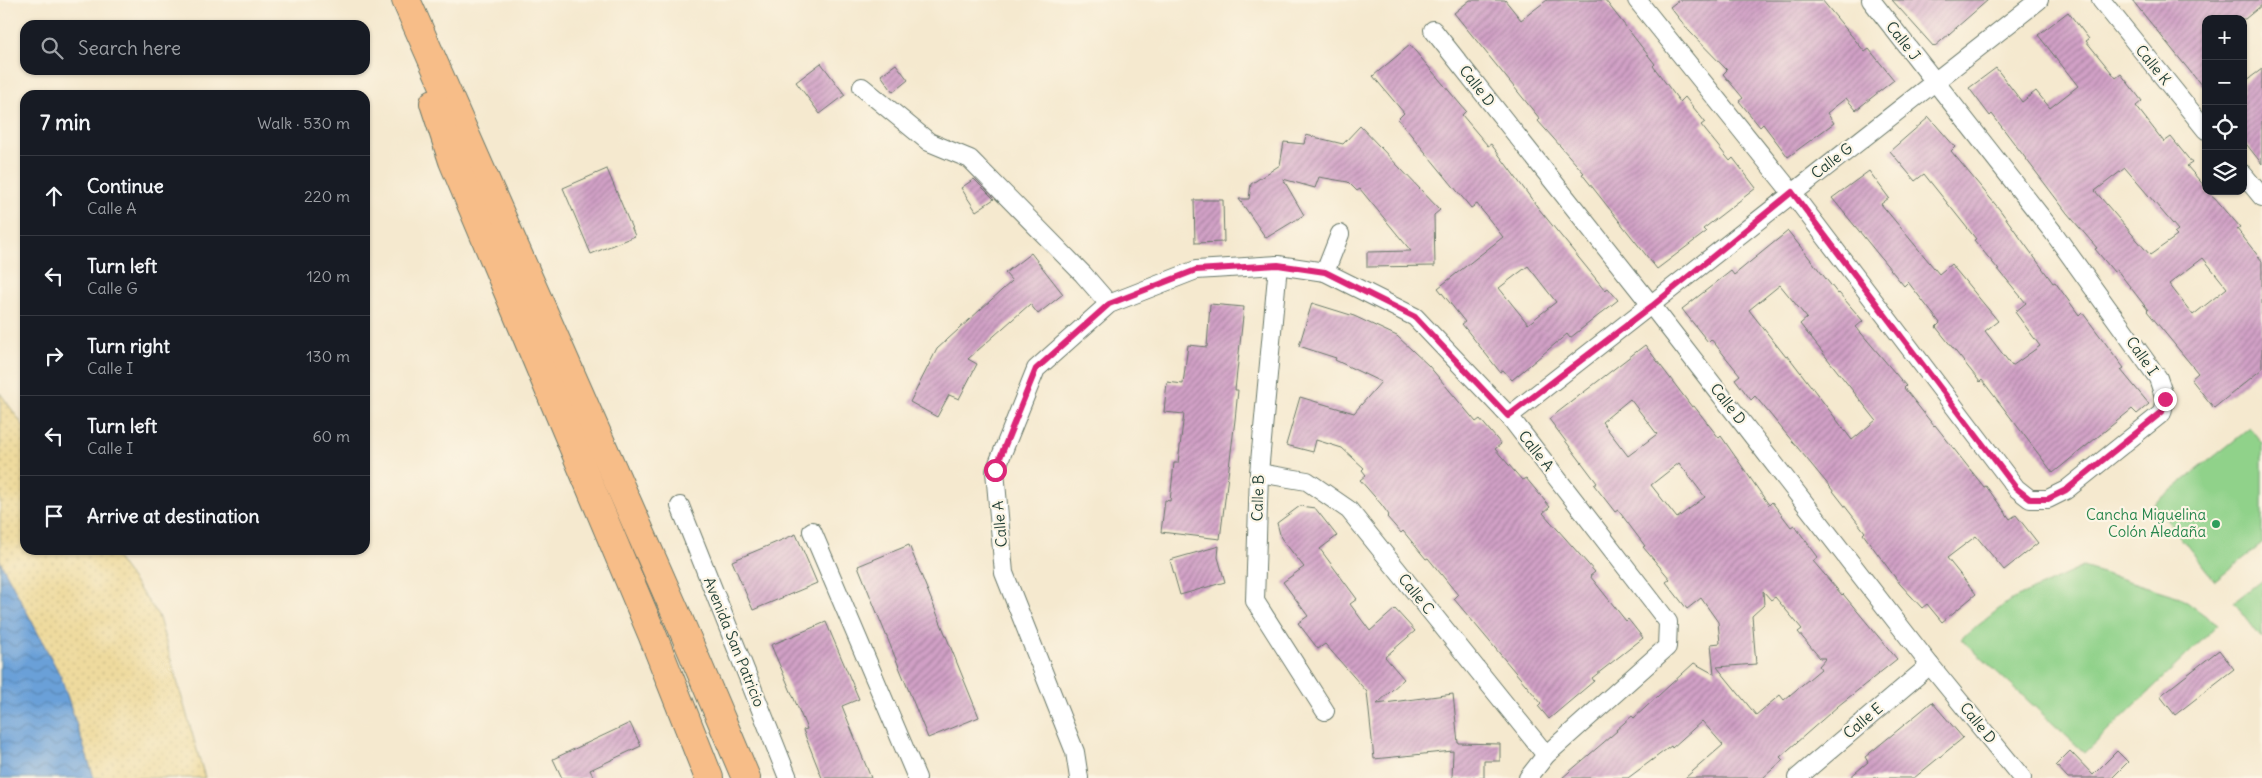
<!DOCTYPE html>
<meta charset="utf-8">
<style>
body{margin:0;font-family:Delius,sans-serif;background:#242831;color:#f1f3f6}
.controls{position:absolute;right:15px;top:15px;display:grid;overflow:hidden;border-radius:10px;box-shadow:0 1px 4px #0004}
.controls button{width:45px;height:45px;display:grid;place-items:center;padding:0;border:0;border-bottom:1px solid #363941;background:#171b24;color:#f1f3f6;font:25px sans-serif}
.stop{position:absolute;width:15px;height:15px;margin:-11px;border:4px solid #db2777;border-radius:50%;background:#fff}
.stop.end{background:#db2777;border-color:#fff;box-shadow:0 1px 5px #0008}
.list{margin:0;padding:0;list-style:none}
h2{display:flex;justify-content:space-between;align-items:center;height:65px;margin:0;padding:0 20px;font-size:21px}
h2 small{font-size:16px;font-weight:400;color:#9ea1a6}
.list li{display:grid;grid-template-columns:32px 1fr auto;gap:15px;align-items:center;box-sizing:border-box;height:80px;padding:0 20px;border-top:1px solid #363941}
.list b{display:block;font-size:19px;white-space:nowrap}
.list p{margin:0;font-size:16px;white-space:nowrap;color:#9ea1a6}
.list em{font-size:16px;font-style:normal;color:#9ea1a6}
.icon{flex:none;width:28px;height:28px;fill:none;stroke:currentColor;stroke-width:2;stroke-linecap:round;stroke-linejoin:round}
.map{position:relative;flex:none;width:2262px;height:778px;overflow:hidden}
.search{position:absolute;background:#171b24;box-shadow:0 1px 4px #0004;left:20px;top:20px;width:350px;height:55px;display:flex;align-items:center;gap:12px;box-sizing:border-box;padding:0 18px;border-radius:15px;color:#9ea1a6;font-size:19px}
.panel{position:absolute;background:#171b24;box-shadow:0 1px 4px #0004;left:20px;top:90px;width:350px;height:465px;border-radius:15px}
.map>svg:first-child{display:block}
.sand{fill:url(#sand-dots);stroke:#868c69}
.pitch{fill:#90d28a;stroke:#58885f}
.water{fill:url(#water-waves);stroke:#446e86}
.building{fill:url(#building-hatch);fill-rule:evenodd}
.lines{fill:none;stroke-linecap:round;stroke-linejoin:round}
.minor-casing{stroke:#6a796a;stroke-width:20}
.primary-casing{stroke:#6a796a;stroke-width:30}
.minor{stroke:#fff;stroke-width:18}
.primary{stroke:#f7bd88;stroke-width:28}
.route{stroke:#db2777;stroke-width:6}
.leisure-dot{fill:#2e9e5b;stroke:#fcf5e5;stroke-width:2}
.labels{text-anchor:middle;stroke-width:4.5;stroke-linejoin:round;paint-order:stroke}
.street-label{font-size:15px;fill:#1f3d34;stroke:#fcf5e5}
.leisure-label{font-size:15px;fill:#27864d;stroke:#fcf5e5;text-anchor:end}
</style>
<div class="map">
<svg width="2262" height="778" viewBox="0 0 2262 778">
<defs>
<pattern id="sand-dots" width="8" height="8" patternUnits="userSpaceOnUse" patternTransform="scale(1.25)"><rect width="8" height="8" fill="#eeda9e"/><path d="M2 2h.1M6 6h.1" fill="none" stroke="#ccbc89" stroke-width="1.8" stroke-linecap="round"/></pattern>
<pattern id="water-waves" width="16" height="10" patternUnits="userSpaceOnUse" patternTransform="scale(1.25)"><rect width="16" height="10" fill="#6aa0d8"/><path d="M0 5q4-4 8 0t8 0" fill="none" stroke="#5784b0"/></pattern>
<pattern id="building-hatch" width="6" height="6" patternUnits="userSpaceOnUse" patternTransform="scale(1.25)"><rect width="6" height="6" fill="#d1a0c6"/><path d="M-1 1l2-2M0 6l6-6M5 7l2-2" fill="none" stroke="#a984a2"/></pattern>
</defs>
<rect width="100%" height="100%" fill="#fcf5e5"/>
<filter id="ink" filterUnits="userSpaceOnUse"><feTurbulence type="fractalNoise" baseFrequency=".02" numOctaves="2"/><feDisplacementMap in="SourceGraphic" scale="10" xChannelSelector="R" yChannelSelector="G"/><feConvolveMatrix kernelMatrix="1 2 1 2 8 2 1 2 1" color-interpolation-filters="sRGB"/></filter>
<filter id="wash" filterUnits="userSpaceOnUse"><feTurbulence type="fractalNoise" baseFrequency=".0096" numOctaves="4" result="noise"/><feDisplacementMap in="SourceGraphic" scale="20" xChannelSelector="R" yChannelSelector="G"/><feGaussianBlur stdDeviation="1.12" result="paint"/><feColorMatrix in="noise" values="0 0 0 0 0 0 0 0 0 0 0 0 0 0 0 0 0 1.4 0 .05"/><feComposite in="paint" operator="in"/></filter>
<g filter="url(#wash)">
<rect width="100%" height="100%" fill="#f5e9cf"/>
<polygon class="sand" points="0,393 25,428 25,550 111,550 158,615 205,778 94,778 61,677 0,561"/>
<g class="pitch">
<polygon points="2250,428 2262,443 2262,544 2215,581 2154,504"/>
<polygon points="2083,567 2180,597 2218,625 2085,753 1961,639 2009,601"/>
<polygon points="2262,580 2262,639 2234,602"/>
</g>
<polygon class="water" points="0,561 61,677 94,778 0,778"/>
<g id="blocks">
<g class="building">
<polygon points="1470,0 1505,0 1521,20 1547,0 1605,0 1655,64 1653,66 1680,102 1685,97 1705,122 1701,125 1730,161 1733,158 1756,188 1703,229 1706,232 1657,269 1582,174 1584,173 1538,121 1540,119 1454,13"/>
<polygon points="1679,0 1822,0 1865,52 1869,49 1894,80 1856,110 1846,98 1827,113 1834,123 1788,157 1763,124 1760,127 1739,101 1743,98 1723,74 1727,70 1689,31 1670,7"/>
<polygon points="1892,0 1988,0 1934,47"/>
<polygon points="2132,0 2262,0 2262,5 2245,19 2206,19 2206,91"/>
<path d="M2068 12 2089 39 2086 41 2116 78 2121 74 2142 101 2136 106 2164 142 2171 137 2192 163 2187 166 2206 188V191L2215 198 2240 227 2237 229 2262 261V369L2214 408 2191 379 2198 373 2147 311 2148 310 2117 270 2114 272 2095 249 2097 248 2067 213 1992 114 1990 116 1969 88 1996 68 2022 102 2036 91 2050 108 2078 86 2038 35ZM2125 168 2178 230 2174 233 2177 236 2150 255 2095 191ZM2203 258 2227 288 2193 315 2169 284Z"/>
<path d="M1410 45 1466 111 1462 115 1488 146 1491 144 1539 209 1605 290 1608 288 1618 300 1570 338 1567 334 1512 380 1503 370 1500 372 1462 324 1465 322 1438 288 1503 237 1477 204 1471 208 1398 119 1404 113 1373 76ZM1528 266 1556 302 1528 324 1499 288Z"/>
<polygon points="821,63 845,95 820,114 796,82"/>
<polygon points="896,64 908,80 893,92 881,75"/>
<polygon points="2262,69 2262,164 2243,140 2243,83"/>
<polygon points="1929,117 1955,147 1951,151 2000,210 2053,283 2055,282 2079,315 2082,312 2124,368 2121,370 2149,404 2137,414 2132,409 2053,473 1982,380 1980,382 1936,327 1940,323 1908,282 1904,286 1832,198 1869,171 1889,198 1881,204 1939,274 1951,264 1998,321 1985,331 2012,366 2040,346 2015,312 2026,303 1974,240 1976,239 1924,174 1915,181 1890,151"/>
<polygon points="1360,126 1440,210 1434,215 1435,266 1367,267 1367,252 1411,251 1360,189 1357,191 1348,182 1319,177 1315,188 1283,179 1304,215 1266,238 1239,199 1249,199 1251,184 1280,165 1284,142 1304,144 1306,135 1343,144"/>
<polygon points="607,169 635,236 591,254 563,188"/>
<polygon points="974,179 994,199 976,211 961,188"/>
<polygon points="1194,200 1223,200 1224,242 1195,243"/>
<path d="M1788 231 1838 294 1839 293 1863 321 1856 327 1906 386 1904 388 1934 426 1935 425 1984 487 1986 486 2010 519 2016 515 2038 543 2004 570 1976 536 1947 558 1976 594 1942 622 1927 604 1922 608 1900 584 1863 534 1865 532 1830 487 1755 396 1751 400 1735 379 1740 375 1711 339 1708 342 1682 309 1731 271 1734 275ZM1780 285 1807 318 1800 324 1876 420 1852 440 1788 356 1786 357 1749 310Z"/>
<polygon points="1031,253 1063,294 1038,314 1030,304 968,359 977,364 959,399 949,395 937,417 910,402 937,349 1012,281 1005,273"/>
<polygon points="1312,303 1354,316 1397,336 1429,366 1476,422 1480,419 1501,444 1495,449 1522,480 1526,478 1550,507 1543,513 1595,572 1590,576 1626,621 1628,619 1643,638 1592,678 1594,681 1549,719 1538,706 1541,703 1454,599 1458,595 1428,558 1426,559 1403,531 1401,533 1387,517 1389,515 1381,504 1360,480 1366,475 1362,470 1364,468 1342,448 1316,440 1313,452 1286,445 1300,397 1354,413 1381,382 1335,360 1336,358 1299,346"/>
<polygon points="1210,304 1244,307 1235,390 1238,390 1235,420 1220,539 1161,532 1165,500 1170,501 1174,463 1178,463 1184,414 1164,412 1167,382 1183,384 1188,345 1207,347"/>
<path d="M1645 345 1692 407 1694 406 1719 438 1721 436 1769 505 1772 502 1791 527 1794 525 1818 557 1813 561 1842 595 1843 594 1897 659 1838 706 1780 757 1783 760 1763 778H1685L1723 745 1702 721 1672 748 1671 746 1628 778H1562L1617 731 1616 730 1632 716 1634 718 1694 663 1714 674 1711 644 1720 643 1718 622 1701 598 1687 609 1666 582 1670 579 1643 547 1645 546 1618 510 1615 512 1594 485 1597 483 1549 419ZM1630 399 1657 434 1628 456 1602 422ZM1679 463 1705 497 1677 518 1651 485ZM1763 591 1771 600 1775 597 1802 629 1798 632 1820 658H1826L1819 666 1821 669 1784 700 1780 695 1756 715 1717 667 1756 664 1752 616 1764 605Z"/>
<polygon points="1300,506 1315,508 1337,536 1320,549 1357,599 1350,604 1370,631 1395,609 1415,631 1385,657 1404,679 1377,704 1453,694 1458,743 1500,744 1500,761 1484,761 1484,778 1452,778 1453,751 1374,759 1367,692 1325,644 1318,649 1298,623 1308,616 1283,582 1304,567 1281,538 1277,523"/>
<polygon points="796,534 817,583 753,610 732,561"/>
<polygon points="909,545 979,717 928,738 858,566"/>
<polygon points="1219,546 1218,557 1225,582 1180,595 1170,560"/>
<polygon points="826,622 859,699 842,706 871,778 822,778 803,730 807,729 771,645"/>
<polygon points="2219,650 2234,669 2175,715 2160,696"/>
<polygon points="1932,702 1963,738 1914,778 1849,778 1868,762 1865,757"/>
<polygon points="630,723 641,746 590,770 594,778 562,778 553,759"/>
<polygon points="2070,751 2093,775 2117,751 2128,762 2112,778 2068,778 2056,765"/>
</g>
</g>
</g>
<g filter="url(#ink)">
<use href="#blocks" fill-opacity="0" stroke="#6a796a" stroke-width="1"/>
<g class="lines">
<g class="minor-casing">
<g id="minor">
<polyline points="1637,0 1792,193 2016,488 2030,499 2048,499 2066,490 2162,413 2165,399 2158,378 2053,232 1871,0"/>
<polyline points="2101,0 2206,130"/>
<polyline points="1433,30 1652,306 1930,665 2022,778"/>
<polyline points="862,87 929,142 970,159 1083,274 1109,304"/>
<polyline points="2243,174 2262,197"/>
<polyline points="1278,265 1259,473 1255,601 1325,711"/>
<polyline points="1325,272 1340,234"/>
<polyline points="1509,416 2039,0"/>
<polyline points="1259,473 1307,481 1349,510 1546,755"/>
<polyline points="680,506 788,778"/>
<polyline points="812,531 917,778"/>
<polyline points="1079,778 1075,752 1004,573 995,471 1036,369 1109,304 1196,270 1278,265 1325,272 1415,317 1509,416 1668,622 1667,647 1546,755 1528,778"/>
<polyline points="1797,778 1930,665"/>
</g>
</g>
<g class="primary-casing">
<g id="primary">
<polyline points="406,0 679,620 746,778"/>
<polyline points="434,103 453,161 652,634 709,778"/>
</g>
</g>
<use href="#minor" class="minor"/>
<use href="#primary" class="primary"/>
</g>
</g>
<g class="lines" filter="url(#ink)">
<polyline class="route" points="995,470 1036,369 1109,304 1196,270 1278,265 1325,272 1415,317 1508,416 1652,306 1792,192 2016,488 2030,499 2048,499 2066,490 2162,412 2165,399"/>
</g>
<circle class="leisure-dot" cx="2216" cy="524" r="5"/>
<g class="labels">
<g class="street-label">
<text transform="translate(1903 41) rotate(52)" y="5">Calle J</text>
<text transform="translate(2153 65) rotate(51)" y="5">Calle K</text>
<text transform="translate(1477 86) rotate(52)" y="5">Calle D</text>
<text transform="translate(1832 161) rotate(-38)" y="5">Calle G</text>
<text transform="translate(2142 356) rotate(55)" y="5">Calle I</text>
<text transform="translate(1728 404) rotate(52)" y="5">Calle D</text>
<text transform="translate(1536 451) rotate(52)" y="5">Calle A</text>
<text transform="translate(1258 498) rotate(-88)" y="5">Calle B</text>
<text transform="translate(1000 524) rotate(-95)" y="5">Calle A</text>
<text transform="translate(1416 594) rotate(51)" y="5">Calle C</text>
<text transform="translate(734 642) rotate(68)" y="5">Avenida San Patricio</text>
<text transform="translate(1863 721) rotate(-40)" y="5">Calle E</text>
<text transform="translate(1978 723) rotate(51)" y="5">Calle D</text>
</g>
<g class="leisure-label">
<text x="2206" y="520">Cancha Miguelina<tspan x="2206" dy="17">Colón Aledaña</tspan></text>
</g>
</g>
</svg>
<div class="controls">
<button>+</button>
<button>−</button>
<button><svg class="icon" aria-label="locate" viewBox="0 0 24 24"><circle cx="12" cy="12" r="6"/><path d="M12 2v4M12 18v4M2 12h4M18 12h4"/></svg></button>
<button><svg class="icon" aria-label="layers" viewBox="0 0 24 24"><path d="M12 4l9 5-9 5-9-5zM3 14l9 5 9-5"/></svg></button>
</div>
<div class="stop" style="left:995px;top:470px"></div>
<div class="stop end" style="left:2165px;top:399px"></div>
<div class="search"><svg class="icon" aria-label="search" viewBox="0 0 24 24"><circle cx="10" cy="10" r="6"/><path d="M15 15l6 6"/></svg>Search here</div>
<section class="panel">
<h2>7 min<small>Walk · 530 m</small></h2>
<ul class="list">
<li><svg class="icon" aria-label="ahead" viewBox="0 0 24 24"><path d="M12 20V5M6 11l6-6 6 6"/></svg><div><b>Continue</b><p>Calle A</p></div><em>220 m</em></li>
<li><svg class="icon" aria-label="left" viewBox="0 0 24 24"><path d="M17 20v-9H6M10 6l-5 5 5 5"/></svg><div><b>Turn left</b><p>Calle G</p></div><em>120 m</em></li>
<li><svg class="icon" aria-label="right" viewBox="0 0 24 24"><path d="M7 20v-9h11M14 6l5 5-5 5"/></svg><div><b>Turn right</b><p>Calle I</p></div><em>130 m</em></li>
<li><svg class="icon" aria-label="left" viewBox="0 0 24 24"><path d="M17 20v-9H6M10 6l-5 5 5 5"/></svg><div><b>Turn left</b><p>Calle I</p></div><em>60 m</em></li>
<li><svg class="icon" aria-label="arrive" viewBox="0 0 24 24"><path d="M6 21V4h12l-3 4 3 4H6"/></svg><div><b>Arrive at destination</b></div></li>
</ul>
</section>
</div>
